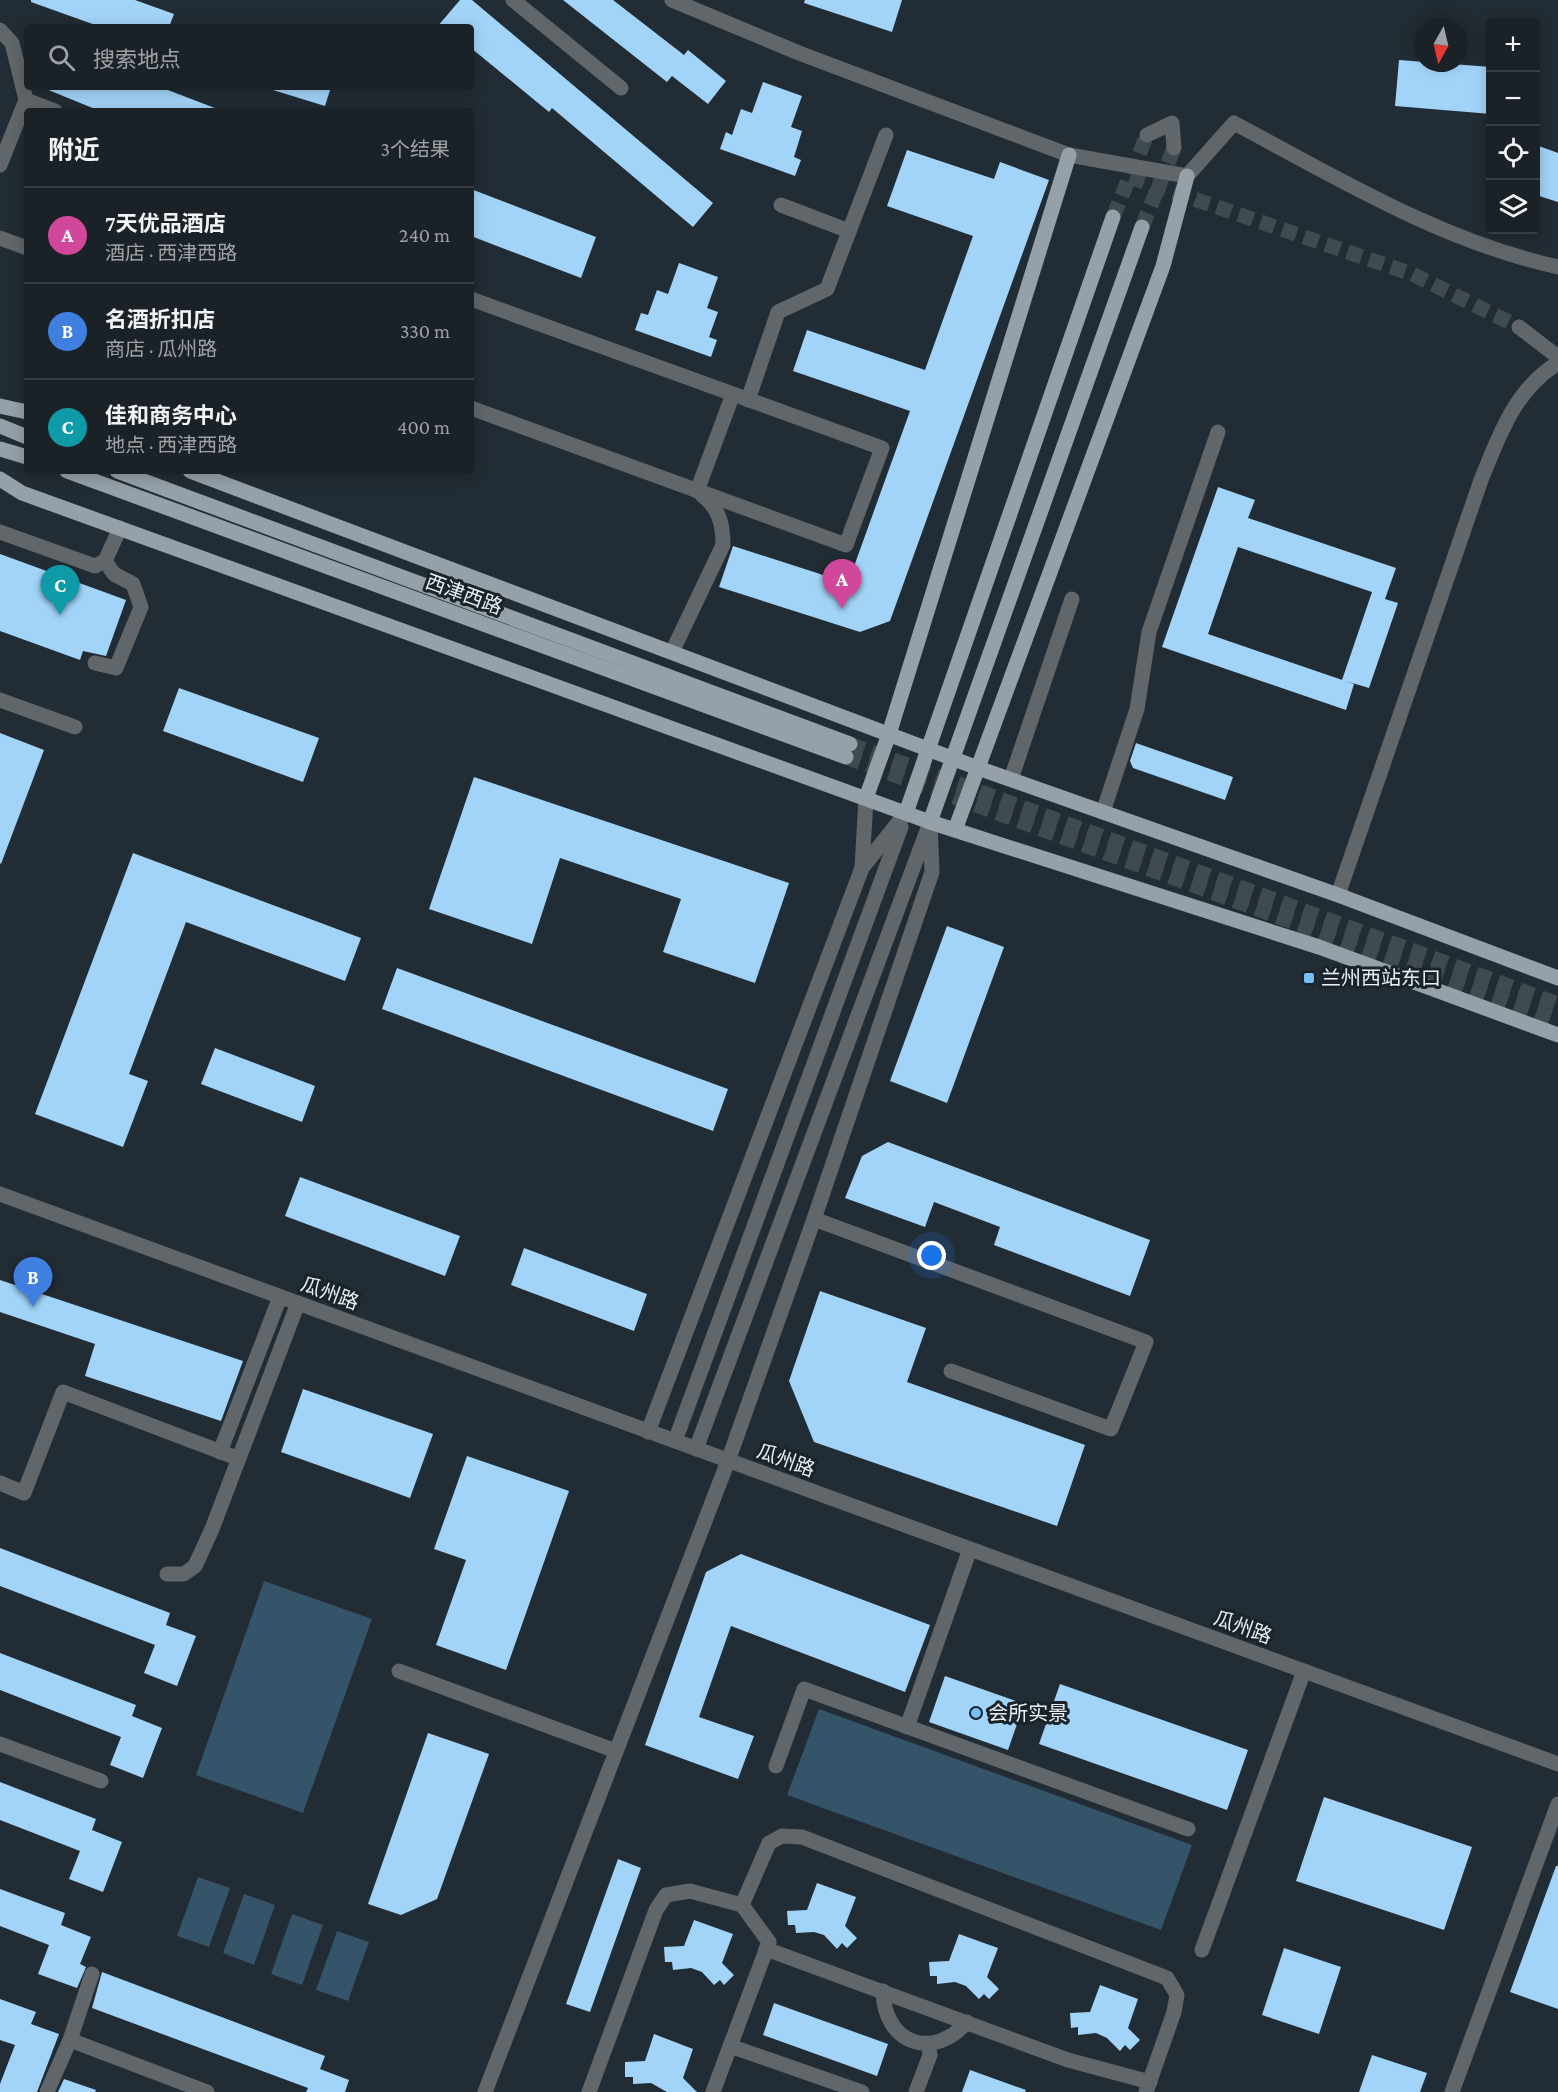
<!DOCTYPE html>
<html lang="zh">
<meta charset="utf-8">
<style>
body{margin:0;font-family:"Crimson Pro","Noto Sans SC",serif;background:#272e33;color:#f1f3f6}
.controls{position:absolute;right:18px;top:18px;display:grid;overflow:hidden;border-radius:6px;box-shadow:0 3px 15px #0003}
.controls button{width:54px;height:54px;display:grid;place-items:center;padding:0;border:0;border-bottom:2px solid #383e44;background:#1a2127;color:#f1f3f6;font:30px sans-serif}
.compass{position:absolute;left:1414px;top:18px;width:54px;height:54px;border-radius:50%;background:#1a2127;box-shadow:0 3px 15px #0003;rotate:188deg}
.you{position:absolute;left:932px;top:1256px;width:21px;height:21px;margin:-15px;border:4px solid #fff;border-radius:50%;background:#1a73e8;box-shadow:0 0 0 9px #1a73e833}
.badge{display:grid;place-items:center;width:39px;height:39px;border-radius:50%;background:#74c0f6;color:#fff;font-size:20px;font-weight:700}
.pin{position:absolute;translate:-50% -50px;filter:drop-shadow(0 2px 3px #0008)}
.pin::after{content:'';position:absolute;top:32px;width:21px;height:18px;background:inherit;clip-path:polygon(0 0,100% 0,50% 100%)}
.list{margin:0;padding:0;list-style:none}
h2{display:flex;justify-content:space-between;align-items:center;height:78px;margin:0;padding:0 24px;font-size:26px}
h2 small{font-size:20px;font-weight:400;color:#9fa3a7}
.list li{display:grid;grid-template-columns:39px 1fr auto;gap:18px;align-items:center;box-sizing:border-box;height:96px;padding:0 24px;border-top:2px solid #383e44}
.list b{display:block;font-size:22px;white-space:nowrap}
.list p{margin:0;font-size:20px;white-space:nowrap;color:#9fa3a7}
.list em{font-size:20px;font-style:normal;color:#9fa3a7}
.icon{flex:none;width:33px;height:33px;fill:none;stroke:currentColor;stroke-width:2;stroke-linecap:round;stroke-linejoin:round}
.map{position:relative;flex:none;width:1558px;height:2092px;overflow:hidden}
.search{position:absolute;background:#1a2127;box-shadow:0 3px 15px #0003;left:24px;top:24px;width:450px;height:66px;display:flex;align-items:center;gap:15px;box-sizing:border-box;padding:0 21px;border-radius:6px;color:#9fa3a7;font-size:22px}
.panel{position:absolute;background:#1a2127;box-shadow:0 3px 15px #0003;left:24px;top:108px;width:450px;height:366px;border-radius:6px}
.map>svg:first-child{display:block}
.green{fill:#355369}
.building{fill:#a2d4f9}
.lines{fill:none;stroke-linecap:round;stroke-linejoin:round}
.minor-tunnel{stroke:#404a51;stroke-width:15;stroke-dasharray:15 8;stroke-linecap:butt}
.major-tunnel{stroke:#404a51;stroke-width:15;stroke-dasharray:15 8;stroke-linecap:butt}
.minor{stroke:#61666a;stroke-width:15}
.major{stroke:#95a0a9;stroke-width:15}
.poi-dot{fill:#74c0f6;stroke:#18232a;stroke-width:2}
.labels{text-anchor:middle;stroke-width:6;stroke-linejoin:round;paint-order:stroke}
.street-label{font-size:20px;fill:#eaf1f6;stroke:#18232a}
.poi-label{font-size:20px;fill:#eaf1f6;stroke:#18232a;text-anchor:start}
</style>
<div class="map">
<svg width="1558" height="2092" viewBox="0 0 1558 2092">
<rect width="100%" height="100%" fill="#222c34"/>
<g class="green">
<polygon points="264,1581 372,1619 303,1813 196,1775"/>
<polygon points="819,1709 1192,1845 1161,1930 787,1795"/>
<polygon points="198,1877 230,1888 209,1947 177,1936"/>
<polygon points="244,1894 275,1905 254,1965 223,1953"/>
<polygon points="292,1914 323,1925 302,1985 271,1974"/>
<polygon points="337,1931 369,1942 348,2001 316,1990"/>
</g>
<g class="building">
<polygon points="31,0 135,0 174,14 169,27 101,27 31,2"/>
<polygon points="460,0 472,0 713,203 693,227 552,108 549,112 471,48 471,27 437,27"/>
<polygon points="563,0 613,0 684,55 688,50 726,81 708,104 672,76 667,82"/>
<polygon points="805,0 902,0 892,32 804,3"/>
<polygon points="1399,60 1491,67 1491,114 1395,106"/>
<polygon points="763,82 802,96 791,127 802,131 794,157 801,160 795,176 720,149 726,132 732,135 741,109 752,113"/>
<polygon points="41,87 160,87 220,110 100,111"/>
<polygon points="274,87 331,87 325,106 273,90"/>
<polygon points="1536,145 1558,153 1558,202 1536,195"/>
<polygon points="907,150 994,179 1000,162 1049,180 890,621 860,632 719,587 733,546 848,583 910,411 793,371 807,330 925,370 973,236 887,206"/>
<polygon points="471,189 596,237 581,278 471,236"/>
<polygon points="679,263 718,277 707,308 718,312 709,337 717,340 711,357 635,330 641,313 648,315 657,290 668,294"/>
<polygon points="1218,487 1255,500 1248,518 1396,568 1385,599 1398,603 1369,688 1342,680 1372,592 1238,547 1208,634 1354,684 1346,710 1162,647"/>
<polygon points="0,554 126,600 106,656 83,651 80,660 0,631"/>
<polygon points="179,688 319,738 303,782 163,731"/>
<polygon points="0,733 44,750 1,864 0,863"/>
<polygon points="1136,743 1233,777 1225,800 1133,768 1130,761"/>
<polygon points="474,777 789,883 755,983 663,952 681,899 560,858 532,944 429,909"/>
<polygon points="133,853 361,938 345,981 186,922 129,1074 148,1081 123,1147 35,1114"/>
<polygon points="947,926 1004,947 947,1103 890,1081"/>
<polygon points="397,968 728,1089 713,1131 382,1009"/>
<polygon points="215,1048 315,1086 302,1122 201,1084"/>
<polygon points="888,1142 1150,1240 1130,1296 994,1245 1000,1227 934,1202 925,1227 845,1198 862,1156"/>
<polygon points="300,1177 460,1236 445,1276 285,1216"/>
<polygon points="524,1248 647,1294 634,1331 511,1285"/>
<polygon points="0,1280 243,1361 221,1421 85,1376 95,1344 0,1312"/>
<polygon points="820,1291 926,1328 907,1382 1085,1445 1057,1526 814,1442 789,1381"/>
<polygon points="303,1389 433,1434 410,1498 281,1452"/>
<polygon points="467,1456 569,1491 506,1670 436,1645 466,1560 434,1549"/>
<polygon points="0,1548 170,1613 166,1625 196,1636 177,1686 144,1673 155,1645 0,1586"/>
<polygon points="741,1554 930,1625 905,1692 731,1626 699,1717 754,1736 738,1779 645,1745 706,1572"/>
<polygon points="0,1653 136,1705 132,1716 162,1728 143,1778 110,1765 121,1737 0,1690"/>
<polygon points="945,1676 1024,1704 1008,1750 929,1722"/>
<polygon points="1060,1684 1248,1750 1227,1810 1039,1744"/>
<polygon points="428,1733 489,1754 437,1899 401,1915 368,1904"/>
<polygon points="0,1782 96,1819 92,1830 122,1842 103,1892 69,1879 80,1851 0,1820"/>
<polygon points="1324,1797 1472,1847 1444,1930 1296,1881"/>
<polygon points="618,1859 641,1868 590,2012 566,2004"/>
<polygon points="1556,1866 1558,1866 1558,2009 1510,1992"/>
<polygon points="817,1883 856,1897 845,1926 857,1938 847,1948 842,1943 837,1949 824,1935 814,1932 796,1933 795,1925 788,1925 787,1911 807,1910"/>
<polygon points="0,1889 65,1913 61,1925 91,1937 80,1964 86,1967 77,1988 38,1974 49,1945 0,1926"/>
<polygon points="694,1920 733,1934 722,1963 734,1975 724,1985 720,1980 714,1985 702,1972 691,1968 673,1970 672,1962 665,1962 664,1947 684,1946"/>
<polygon points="959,1934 998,1948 987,1977 999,1989 989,1999 984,1994 979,1999 966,1986 955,1982 937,1984 937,1976 930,1976 929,1962 949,1961"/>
<polygon points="1284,1948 1341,1967 1319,2034 1262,2015"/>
<polygon points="102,1972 325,2056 320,2069 349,2080 345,2092 306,2092 308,2088 92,2008"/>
<polygon points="1100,1985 1138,1999 1128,2028 1140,2040 1130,2050 1125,2045 1120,2051 1107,2038 1096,2033 1078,2035 1078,2027 1071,2028 1070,2013 1090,2012"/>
<polygon points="0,1999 36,2012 31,2024 59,2034 37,2092 0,2092 0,2084 15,2045 0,2040"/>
<polygon points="774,2003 888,2044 877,2076 763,2035"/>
<polygon points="654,2034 693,2049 683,2078 697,2092 667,2092 651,2083 633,2084 633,2077 625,2077 625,2062 645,2061"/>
<polygon points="1372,2055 1427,2073 1420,2092 1359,2092"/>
<polygon points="970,2070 1026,2090 1025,2092 962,2092"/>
<polygon points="64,2079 96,2090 95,2092 58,2092"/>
</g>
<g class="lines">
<polyline class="minor-tunnel" points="1130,177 1412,274 1519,327"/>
<g class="major-tunnel">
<polyline points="1113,217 1147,135"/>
<polyline points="1142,227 1174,148"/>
<polyline points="850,744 1558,1004"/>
<polyline points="846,757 1558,1020"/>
</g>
<g class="minor">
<polyline points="513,0 621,88"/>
<path d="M672 0 799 53 1069 155 1187 176 1234 123C1339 179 1441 241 1558 267"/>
<polyline points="0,30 12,43 26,100"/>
<polyline points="1147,135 1172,123 1174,148"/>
<polyline points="0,165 26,100 55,111"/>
<polyline points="781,205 849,231"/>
<polyline points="0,238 27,248"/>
<polyline points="471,299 733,394 697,491"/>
<polyline points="1519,327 1558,357"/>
<polyline points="748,400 778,312 827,289 886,135"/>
<polyline points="471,408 846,545 882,448 733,394"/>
<polyline points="0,532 95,566 105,561 120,528"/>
<path d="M672 652 723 545C723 524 719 508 702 495"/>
<polyline points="95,663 116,668 141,607 133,584 114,574 105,561"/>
<polyline points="0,700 75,727"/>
<polyline points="1011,779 1072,599"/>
<polyline points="1103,812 1137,709 1149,632 1218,432"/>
<polyline points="862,868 866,798"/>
<path d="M1338 895 1481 480C1499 436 1515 389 1558 363"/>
<polyline points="0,1194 1558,1764"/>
<polyline points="814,1219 1146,1342 1111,1429 951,1371"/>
<polyline points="648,1432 862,868 906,813"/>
<polyline points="675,1441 901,827"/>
<polyline points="696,1449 928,828"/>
<polyline points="220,1452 280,1297"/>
<polyline points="0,1483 24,1493 63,1392 237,1458"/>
<polyline points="167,1574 184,1574 195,1566 212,1529 298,1303"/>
<polyline points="399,1671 616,1751"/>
<polyline points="907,1727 970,1549"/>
<polyline points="0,1744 101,1781"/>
<polyline points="776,1766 804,1689 1188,1829"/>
<polyline points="766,1949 1068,2060 1150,2082"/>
<polyline points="1202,1950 1304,1671"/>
<path d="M883 1991C884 2044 933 2061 967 2022"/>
<polyline points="70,2040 207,2092"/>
<polyline points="730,2046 862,2092"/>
<polyline points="47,2092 70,2040 92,1974"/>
<polyline points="485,2092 728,1461 814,1219 932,872 930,822"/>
<polyline points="589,2092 656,1910 666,1895 690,1891 742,1905 769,1843 782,1836 802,1837 1167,1978 1177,1995 1174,2012 1146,2092"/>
<polyline points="713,2092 769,1942 742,1905"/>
<polyline points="916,2092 930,2055 928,2044"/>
<polyline points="1452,2092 1558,1804"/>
</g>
<g class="major">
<polyline points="0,406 27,412"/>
<polyline points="0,426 27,437"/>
<polyline points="0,449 27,457"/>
<polyline points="67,471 846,757"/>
<polyline points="117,471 850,744"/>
<polyline points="190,471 978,768 1338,895 1558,978"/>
<polyline points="0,479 22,493 930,822 1319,947 1558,1035"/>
<polyline points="866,798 889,734 1069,155"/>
<polyline points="906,813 1113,217"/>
<polyline points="930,822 1142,227"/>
<polyline points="955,830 1163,266 1187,176"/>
</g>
</g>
<g class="poi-dot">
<rect x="1303" y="972" width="12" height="12" rx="3"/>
<circle cx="976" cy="1713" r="6"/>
</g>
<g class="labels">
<g class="street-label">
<text transform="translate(464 594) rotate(20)" y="7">西津西路</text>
<text transform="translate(330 1293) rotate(20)" y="7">瓜州路</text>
<text transform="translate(786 1460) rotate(20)" y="7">瓜州路</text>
<text transform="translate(1243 1627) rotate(20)" y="7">瓜州路</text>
</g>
<g class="poi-label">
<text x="1321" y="985">兰州西站东口</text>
<text x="988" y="1720">会所实景</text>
</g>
</g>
</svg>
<div class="controls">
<button>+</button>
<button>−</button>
<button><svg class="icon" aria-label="locate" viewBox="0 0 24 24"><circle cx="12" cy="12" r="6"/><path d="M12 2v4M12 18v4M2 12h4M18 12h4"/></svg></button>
<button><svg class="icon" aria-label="layers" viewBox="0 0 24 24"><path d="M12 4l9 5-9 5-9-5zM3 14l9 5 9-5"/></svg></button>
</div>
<svg class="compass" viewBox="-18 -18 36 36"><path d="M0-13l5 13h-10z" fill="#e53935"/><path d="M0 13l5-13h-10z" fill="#9fa3a7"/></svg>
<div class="you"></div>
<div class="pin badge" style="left:842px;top:609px;background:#d1479c">A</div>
<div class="pin badge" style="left:33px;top:1307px;background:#3f7fe0">B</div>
<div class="pin badge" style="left:60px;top:615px;background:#0f9aa8">C</div>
<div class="search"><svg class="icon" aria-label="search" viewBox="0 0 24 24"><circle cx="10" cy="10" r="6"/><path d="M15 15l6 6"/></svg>搜索地点</div>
<section class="panel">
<h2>附近<small>3个结果</small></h2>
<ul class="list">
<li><span class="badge" style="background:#d1479c">A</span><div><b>7天优品酒店</b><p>酒店 · 西津西路</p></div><em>240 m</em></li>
<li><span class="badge" style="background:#3f7fe0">B</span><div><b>名酒折扣店</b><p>商店 · 瓜州路</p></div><em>330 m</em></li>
<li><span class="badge" style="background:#0f9aa8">C</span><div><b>佳和商务中心</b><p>地点 · 西津西路</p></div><em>400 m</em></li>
</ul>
</section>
</div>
